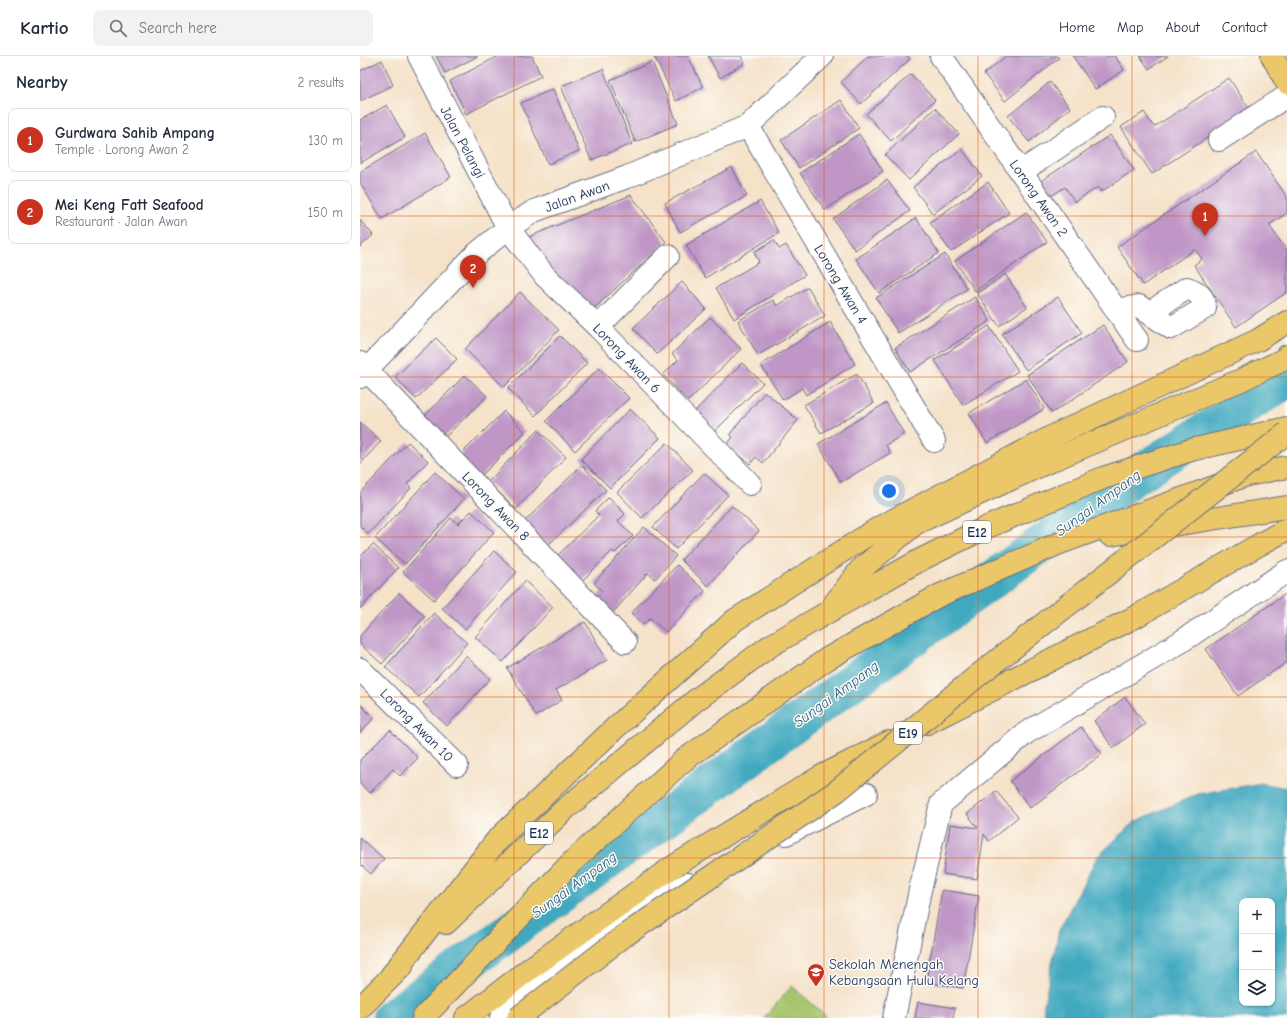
<!DOCTYPE html>
<meta charset="utf-8">
<style>
body{margin:0;font-family:"Comic Neue",sans-serif;background:#f2f2f3;color:#1f2937}
.controls{position:absolute;right:12px;bottom:12px;display:grid;overflow:hidden;border-radius:8px;box-shadow:0 1px 3px #0004}
.controls button{width:36px;height:36px;display:grid;place-items:center;padding:0;border:0;border-bottom:1px solid #e0e1e3;background:#fff;color:#1f2937;font:20px sans-serif}
.you{position:absolute;left:529px;top:435px;width:14px;height:14px;margin:-10px;border:3px solid #fff;border-radius:50%;background:#1a73e8;box-shadow:0 0 0 6px #1a73e833}
.badge{display:grid;place-items:center;width:26px;height:26px;border-radius:50%;background:#c8321e;color:#fff;font-size:13px;font-weight:700}
.pin{position:absolute;translate:-50% -33px;filter:drop-shadow(0 1px 2px #0008)}
.pin::after{content:'';position:absolute;top:21px;width:14px;height:12px;background:inherit;clip-path:polygon(0 0,100% 0,50% 100%)}
.list{margin:0;padding:0;list-style:none}
h2{display:flex;justify-content:space-between;align-items:center;height:52px;margin:0;padding:0 16px;font-size:17px}
h2 small{font-size:13px;font-weight:400;color:#747a83}
.list li{display:grid;grid-template-columns:26px 1fr auto;gap:12px;align-items:center;box-sizing:border-box;height:64px;margin:0 8px 8px;padding:0 8px;border:1px solid #e0e1e3;border-radius:8px}
.list b{display:block;font-size:15px;white-space:nowrap}
.list p{margin:0;font-size:13px;white-space:nowrap;color:#747a83}
.list em{font-size:13px;font-style:normal;color:#747a83}
.icon{flex:none;width:22px;height:22px;fill:none;stroke:currentColor;stroke-width:2;stroke-linecap:round;stroke-linejoin:round}
.map{position:relative;flex:none;width:927px;height:962px;overflow:hidden}
header{display:flex;align-items:center;gap:24px;box-sizing:border-box;height:56px;padding:0 20px;background:#fff;border-bottom:1px solid #e0e1e3}
header strong{font-size:19px}
nav{display:flex;gap:22px;margin-inline-start:auto;font-size:14px}
.search{width:280px;height:36px;background:#f2f2f3;display:flex;align-items:center;gap:10px;box-sizing:border-box;padding:0 14px;border-radius:8px;color:#747a83;font-size:15px}
main{display:flex}
aside{flex:1;background:#fff}
.map>svg:first-child{display:block}
.green{fill:#a6c46c;stroke:#607a65}
.water{fill:#3fa9bf;stroke:#2d6c8e;fill-rule:evenodd}
.lines{fill:none;stroke-linecap:round;stroke-linejoin:round}
.river{stroke:#3fa9bf;stroke-width:38}
.building{fill:#bf96c6}
.minor-casing{stroke:#676e83;stroke-width:24}
.highway-casing{stroke:#676e83;stroke-width:24}
.minor{stroke:#fff;stroke-width:22}
.highway{stroke:#eac769;stroke-width:22}
.highway-bridge-casing{stroke:#676e83;stroke-width:24;stroke-linecap:butt}
.highway-bridge{stroke:#eac769;stroke-width:22}
.grid{fill:none;stroke:#de5710;stroke-width:1;stroke-opacity:0.55}
.labels{text-anchor:middle;stroke-width:3;stroke-linejoin:round;paint-order:stroke}
.shield{fill:#fdfcf7;stroke:#5f6c8c;stroke-width:1}
.shield-label{font-size:13px;font-weight:bold;fill:#1b2f5e}
.street-label{font-size:14px;fill:#1b2f5e;stroke:#fdfcf7}
.poi-label{font-size:14px;fill:#1b2f5e;stroke:#fdfcf7;text-anchor:start}
.water-label{font-size:15px;font-style:italic;fill:#296085;stroke:#fdfcf7}
</style>
<header>
<strong>Kartio</strong>
<div class="search"><svg class="icon" aria-label="search" viewBox="0 0 24 24"><circle cx="10" cy="10" r="6"/><path d="M15 15l6 6"/></svg>Search here</div>
<nav><a>Home</a><a>Map</a><a>About</a><a>Contact</a></nav>
</header>
<main>
<aside>
<h2>Nearby<small>2 results</small></h2>
<ul class="list">
<li><span class="badge">1</span><div><b>Gurdwara Sahib Ampang</b><p>Temple · Lorong Awan 2</p></div><em>130 m</em></li>
<li><span class="badge">2</span><div><b>Mei Keng Fatt Seafood</b><p>Restaurant · Jalan Awan</p></div><em>150 m</em></li>
</ul>
</aside>
<div class="map">
<svg width="927" height="962" viewBox="0 0 927 962">
<rect width="100%" height="100%" fill="#fdfcf7"/>
<filter id="ink" filterUnits="userSpaceOnUse"><feTurbulence type="fractalNoise" baseFrequency=".025" numOctaves="2"/><feDisplacementMap in="SourceGraphic" scale="8" xChannelSelector="R" yChannelSelector="G"/><feConvolveMatrix kernelMatrix="1 2 1 2 8 2 1 2 1" color-interpolation-filters="sRGB"/></filter>
<filter id="wash" filterUnits="userSpaceOnUse"><feTurbulence type="fractalNoise" baseFrequency=".012" numOctaves="4" result="noise"/><feDisplacementMap in="SourceGraphic" scale="16" xChannelSelector="R" yChannelSelector="G"/><feGaussianBlur stdDeviation="0.9" result="paint"/><feColorMatrix in="noise" values="0 0 0 0 0 0 0 0 0 0 0 0 0 0 0 0 0 1.4 0 .05"/><feComposite in="paint" operator="in"/></filter>
<g filter="url(#wash)">
<rect width="100%" height="100%" fill="#f5e2c9"/>
<polygon class="green" points="432,930 466,960 464,962 404,962"/>
<path class="water" d="M901 727 927 732V962H683L684 947 699 874 737 801 774 766 838 738ZM882 845H912V947H882Z"/>
<g class="lines">
<polyline class="river" points="31,962 772,422 927,323"/>
</g>
<g id="blocks">
<g class="building">
<polygon points="76,0 118,0 85,17"/>
<polygon points="139,0 172,0 181,20 106,58 90,25"/>
<polygon points="294,0 328,0 343,31 316,45"/>
<polygon points="348,0 381,0 385,7 360,22"/>
<polygon points="508,0 548,0 550,3 501,48 481,26"/>
<polygon points="646,0 697,0 699,2 645,45 624,18"/>
<polygon points="713,0 755,0 764,14 735,33"/>
<polygon points="780,0 808,0 789,13"/>
<polygon points="22,4 33,29 0,45 0,15"/>
<polygon points="292,6 318,68 275,86 250,24"/>
<polygon points="243,13 272,88 231,104 201,30"/>
<polygon points="551,18 575,44 531,85 506,58"/>
<polygon points="869,22 890,54 792,118 761,71 784,56 794,71"/>
<polygon points="690,26 710,52 669,86 648,60"/>
<polygon points="193,33 219,95 188,108 161,47"/>
<polygon points="481,44 499,72 439,112 421,84"/>
<polygon points="27,49 45,81 0,107 0,64"/>
<polygon points="575,52 599,78 549,124 525,99"/>
<polygon points="65,77 91,121 22,163 0,127 0,116"/>
<polygon points="499,78 523,115 465,154 440,117"/>
<polygon points="750,79 774,114 741,136 738,131 715,146 705,131 688,142 678,127"/>
<polygon points="602,93 622,120 573,158 553,131"/>
<polygon points="896,96 927,141 927,157 909,169 927,195 927,236 876,271 834,209 842,203 835,193 783,229 757,191"/>
<polygon points="372,111 387,140 320,176 305,147"/>
<polygon points="527,124 550,155 495,194 473,163"/>
<polygon points="628,126 649,157 591,196 570,166"/>
<polygon points="271,139 306,186 230,256 161,184"/>
<polygon points="400,145 419,177 345,222 326,189"/>
<polygon points="666,156 687,186 615,235 595,205"/>
<polygon points="556,162 579,197 519,237 496,203"/>
<polygon points="0,164 13,179 0,191"/>
<polygon points="414,184 419,193 426,189 445,219 374,263 356,232 399,206 394,196"/>
<polygon points="585,198 607,233 538,277 516,242"/>
<polygon points="645,218 667,251 639,270 617,237"/>
<polygon points="322,226 346,253 297,298 273,272"/>
<polygon points="448,231 465,260 398,299 378,265 413,244 417,250"/>
<polygon points="160,236 199,274 144,331 105,293"/>
<polygon points="615,241 630,265 550,316 535,292"/>
<polygon points="698,241 722,277 666,314 642,278"/>
<polygon points="350,261 381,293 328,345 303,319 318,304 312,298"/>
<polygon points="470,266 495,308 446,339 442,332 423,344 401,309"/>
<polygon points="743,269 768,306 692,357 667,319"/>
<polygon points="629,270 658,315 603,349 575,304"/>
<polygon points="200,280 227,307 175,360 148,332"/>
<polygon points="76,282 97,303 56,343 35,321"/>
<polygon points="382,307 403,327 353,377 333,357"/>
<polygon points="239,312 269,342 215,395 186,365"/>
<polygon points="497,318 514,347 461,377 444,349"/>
<polygon points="105,319 127,340 80,386 60,365"/>
<polygon points="666,323 684,353 627,387 609,357"/>
<polygon points="405,336 438,364 403,407 396,401 390,408 367,389 373,381 370,378"/>
<polygon points="526,347 544,378 526,389 530,397 481,426 458,388"/>
<polygon points="270,353 300,382 250,432 221,403"/>
<polygon points="144,355 165,376 116,425 95,404"/>
<polygon points="0,366 21,385 0,408"/>
<polygon points="178,374 206,401 156,453 128,426"/>
<polygon points="48,386 68,405 47,428 51,432 8,478 0,470 0,437"/>
<polygon points="307,387 333,414 282,462 257,436"/>
<polygon points="222,409 246,434 186,491 163,467"/>
<polygon points="75,416 104,443 45,508 15,482"/>
<polygon points="344,417 368,439 316,493 293,471"/>
<polygon points="249,441 265,458 258,465 273,480 255,497 252,495 218,529 193,504 239,459 235,455"/>
<polygon points="372,450 399,475 348,530 321,504"/>
<polygon points="111,455 134,476 74,544 43,516 91,462 98,468"/>
<polygon points="284,471 316,500 295,523 288,517 250,560 233,545 242,535 234,527"/>
<polygon points="13,488 38,512 0,553 0,501"/>
<polygon points="134,495 157,516 105,573 82,552"/>
<polygon points="317,509 345,535 306,576 290,562 284,569 271,557"/>
<polygon points="165,525 193,551 143,606 115,581"/>
<polygon points="39,537 65,560 22,608 0,588 0,580"/>
<polygon points="927,537 927,606 878,640 846,593"/>
<polygon points="74,557 107,587 59,641 25,611"/>
<polygon points="225,566 247,604 196,634 202,644 176,660 147,612"/>
<polygon points="106,600 130,623 87,670 63,647"/>
<polygon points="765,641 785,668 753,692 734,665"/>
<polygon points="0,648 14,662 0,677"/>
<polygon points="721,671 742,698 670,752 650,725"/>
<polygon points="30,674 58,702 40,720 33,713 10,737 0,728 0,704"/>
<polygon points="636,735 658,761 629,785 624,778 617,823 583,818 590,768 618,772 607,758"/>
<polygon points="0,782 24,803 11,818 0,808"/>
<polygon points="582,834 619,840 603,932 566,926"/>
<polygon points="558,946 595,952 593,962 555,962"/>
</g>
</g>
</g>
<g filter="url(#ink)">
<use href="#blocks" fill-opacity="0" stroke="#676e83" stroke-width="1"/>
<g class="lines">
<g class="minor-casing">
<g id="minor">
<polyline points="59,0 148,172 185,220 238,271 390,428"/>
<polyline points="581,0 777,284"/>
<polyline points="388,70 574,385"/>
<polyline points="859,84 927,40"/>
<polyline points="661,116 743,61"/>
<path d="M756 254 779 250 811 272 845 252C845 241 837 235 827 232L789 257"/>
<polyline points="238,271 308,200"/>
<polyline points="0,307 265,586"/>
<polyline points="0,321 115,199 148,172 174,155 267,121 388,70 462,0"/>
<polyline points="0,613 97,709"/>
<polyline points="426,778 506,738"/>
<polyline points="141,962 279,853 328,828"/>
<polyline points="534,962 560,834 581,748 666,677 819,587 927,515"/>
</g>
</g>
<g class="highway-casing">
<g id="highway">
<polyline points="912,0 927,27"/>
<polyline points="750,479 927,451"/>
<polyline points="474,548 500,514 556,467 690,405 881,324 925,303 927,300"/>
<polyline points="567,667 777,560 888,495 927,473"/>
<polyline points="86,867 204,754 336,644 410,590 468,556 562,503 625,472 743,422 831,394 927,372"/>
<polyline points="31,920 137,784 255,672 375,564 520,471 691,381 898,284 927,266"/>
<polyline points="0,952 42,910"/>
<polyline points="63,962 212,806 324,704 467,603 578,540 700,487 887,419 927,411"/>
<polyline points="106,962 168,914 311,812 460,721 529,686"/>
</g>
</g>
<use href="#minor" class="minor"/>
<use href="#highway" class="highway"/>
<g class="highway-bridge-casing">
<polyline id="highway-bridge" points="158,962 264,880 477,735 616,621 927,377"/>
</g>
<use href="#highway-bridge" class="highway-bridge"/>
</g>
</g>
<path class="grid" d="M154 0V962M309 0V962M464 0V962M618 0V962M772 0V962M0 160H927M0 321H927M0 481H927M0 641H927M0 802H927"/>
<defs>
<g id="school-pin" transform="scale(0.9)"><path d="M0 17L-7.5 6A9.5 9.5 0 1 1 7.5 6Z" fill="#c8321e" stroke="#fdfcf7"/><path d="M0-5L7-2L0 1L-7-2ZM-4 1L0 2.5L4 1V4Q0 6-4 4Z" fill="#fff"/></g>
</defs>
<g fill-rule="evenodd">
<use href="#school-pin" x="456" y="916"/>
</g>
<g class="labels">
<g class="shield">
<rect x="603" y="465" width="28" height="22" rx="3"/>
<rect x="534" y="666" width="28" height="22" rx="3"/>
<rect x="165" y="766" width="28" height="22" rx="3"/>
</g>
<g class="shield-label">
<text x="617" y="481">E12</text>
<text x="548" y="682">E19</text>
<text x="179" y="782">E12</text>
</g>
<g class="street-label">
<text transform="translate(103 86) rotate(62)" y="5">Jalan Pelangi</text>
<text transform="translate(217 140) rotate(-20)" y="5">Jalan Awan</text>
<text transform="translate(679 142) rotate(55)" y="5">Lorong Awan 2</text>
<text transform="translate(481 228) rotate(59)" y="5">Lorong Awan 4</text>
<text transform="translate(267 302) rotate(46)" y="5">Lorong Awan 6</text>
<text transform="translate(136 450) rotate(46)" y="5">Lorong Awan 8</text>
<text transform="translate(57 669) rotate(45)" y="5">Lorong Awan 10</text>
</g>
<g class="poi-label">
<text x="469" y="913">Sekolah Menengah<tspan x="469" dy="16">Kebangsaan Hulu Kelang</tspan></text>
</g>
<g class="water-label">
<text transform="translate(738 447) rotate(-36)" y="5">Sungai Ampang</text>
<text transform="translate(476 638) rotate(-36)" y="5">Sungai Ampang</text>
<text transform="translate(214 829) rotate(-36)" y="5">Sungai Ampang</text>
</g>
</g>
</svg>
<div class="controls">
<button>+</button>
<button>−</button>
<button><svg class="icon" aria-label="layers" viewBox="0 0 24 24"><path d="M12 4l9 5-9 5-9-5zM3 14l9 5 9-5"/></svg></button>
</div>
<div class="you"></div>
<div class="pin badge" style="left:845px;top:180px">1</div>
<div class="pin badge" style="left:113px;top:232px">2</div>
</div>
</main>
